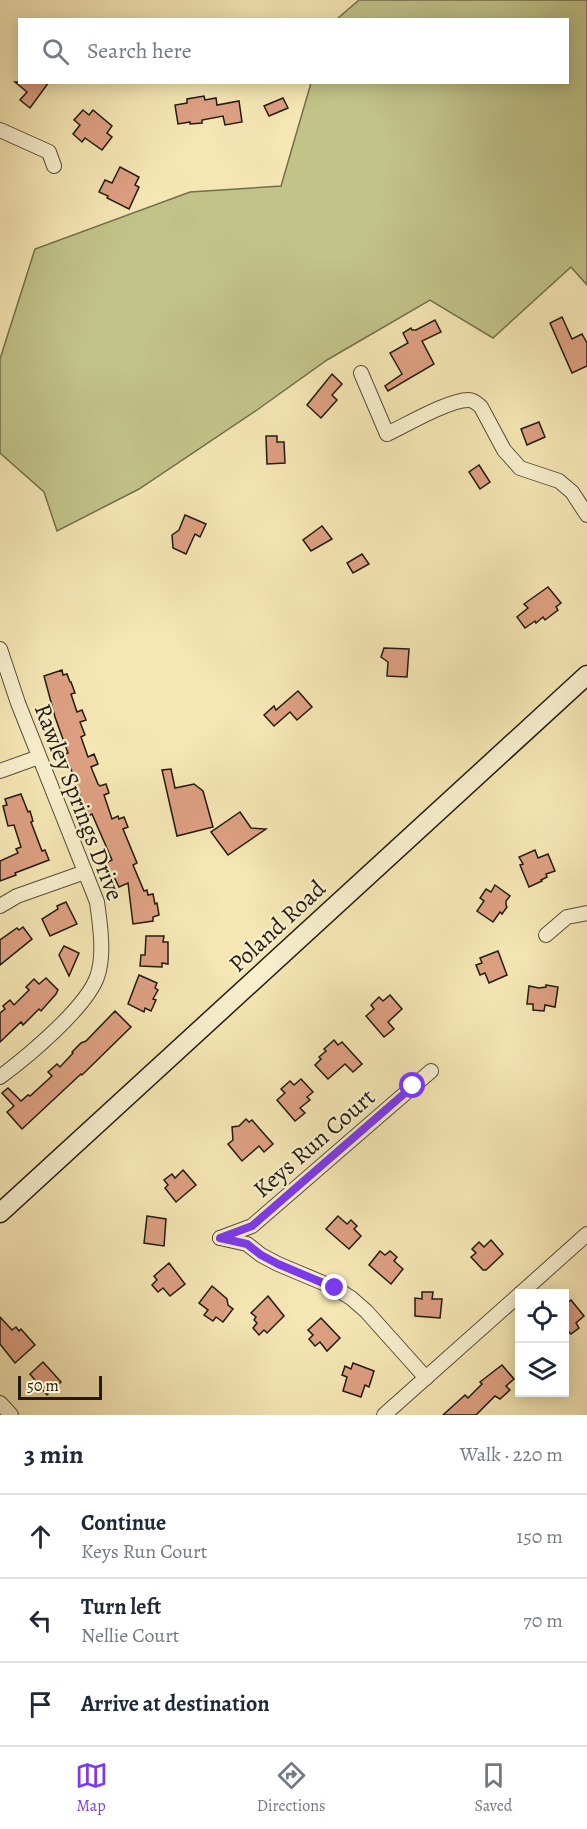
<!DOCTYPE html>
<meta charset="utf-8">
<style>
body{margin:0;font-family:Alegreya,serif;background:#f6f6f7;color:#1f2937}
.controls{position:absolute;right:18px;bottom:18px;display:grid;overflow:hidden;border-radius:0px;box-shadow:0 3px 15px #0003}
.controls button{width:54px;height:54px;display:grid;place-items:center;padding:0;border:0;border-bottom:2px solid #e0e1e3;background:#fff;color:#1f2937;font:30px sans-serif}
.scale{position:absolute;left:18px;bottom:15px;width:84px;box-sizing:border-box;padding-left:6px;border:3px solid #231b10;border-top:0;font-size:16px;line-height:21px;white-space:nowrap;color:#231b10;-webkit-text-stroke:4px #f8efce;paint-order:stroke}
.stop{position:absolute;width:18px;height:18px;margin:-14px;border:4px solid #7c3aed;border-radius:50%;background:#fff}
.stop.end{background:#7c3aed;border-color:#fff;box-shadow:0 2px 6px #0008}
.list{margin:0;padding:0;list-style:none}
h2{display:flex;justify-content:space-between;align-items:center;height:78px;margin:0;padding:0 24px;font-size:26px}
h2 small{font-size:20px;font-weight:400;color:#747a83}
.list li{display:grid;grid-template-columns:39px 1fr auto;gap:18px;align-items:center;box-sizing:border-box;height:84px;padding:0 24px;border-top:2px solid #e0e1e3}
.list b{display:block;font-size:22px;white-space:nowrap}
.list p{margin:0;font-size:20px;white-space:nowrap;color:#747a83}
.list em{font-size:20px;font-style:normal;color:#747a83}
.icon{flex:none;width:33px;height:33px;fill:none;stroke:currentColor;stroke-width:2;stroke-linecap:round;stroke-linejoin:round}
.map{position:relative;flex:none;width:587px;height:1415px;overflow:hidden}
.search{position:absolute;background:#fff;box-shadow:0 3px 15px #0003;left:18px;right:18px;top:18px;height:66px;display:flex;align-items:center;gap:15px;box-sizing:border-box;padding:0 21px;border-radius:0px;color:#747a83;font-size:22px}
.sheet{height:330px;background:#fff}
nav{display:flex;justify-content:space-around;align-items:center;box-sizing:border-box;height:84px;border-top:2px solid #e0e1e3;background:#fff;font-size:16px;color:#747a83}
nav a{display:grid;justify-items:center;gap:3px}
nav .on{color:#7c3aed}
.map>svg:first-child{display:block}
.green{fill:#c1c389;stroke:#726f4c;stroke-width:1.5}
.building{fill:#dda082;stroke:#231b10;stroke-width:1.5}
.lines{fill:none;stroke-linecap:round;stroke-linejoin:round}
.street-casing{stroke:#584e39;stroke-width:16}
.secondary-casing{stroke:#231b10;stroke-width:21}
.street{stroke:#f8efce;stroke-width:14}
.secondary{stroke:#f8efce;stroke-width:18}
.route{stroke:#7c3aed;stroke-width:8}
.labels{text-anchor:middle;stroke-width:4.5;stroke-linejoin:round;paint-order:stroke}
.street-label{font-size:24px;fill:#231b10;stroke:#f8efce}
</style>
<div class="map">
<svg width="587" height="1415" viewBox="0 0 587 1415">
<rect width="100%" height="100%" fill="#f5e6b4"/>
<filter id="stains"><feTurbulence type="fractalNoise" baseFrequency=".00333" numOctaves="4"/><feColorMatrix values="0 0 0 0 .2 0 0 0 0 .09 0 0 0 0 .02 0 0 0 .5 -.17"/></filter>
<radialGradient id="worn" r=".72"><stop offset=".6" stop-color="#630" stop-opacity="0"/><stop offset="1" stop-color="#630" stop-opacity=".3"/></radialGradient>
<polygon class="green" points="359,0 587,0 587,285 571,267 493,338 430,300 327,360 257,410 139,489 57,531 44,492 0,453 0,359 35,249 190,192 281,186 311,83 568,82 568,20 337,19"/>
<g class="building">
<polygon points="15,82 49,82 30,108 20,100 27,92"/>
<polygon points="204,96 205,100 216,98 217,105 239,101 242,122 225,125 223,116 202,120 202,123 190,124 190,122 178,124 175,105 187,103 187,99"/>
<polygon points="283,98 288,108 269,116 264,106"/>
<polygon points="83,110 89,115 93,110 112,126 107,133 112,137 102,150 85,138 82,142 73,134 80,125 74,120"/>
<polygon points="120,167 139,177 135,185 139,187 129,209 107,198 108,196 99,192 105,180 112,183"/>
<polygon points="562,317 572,339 582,334 587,343 587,366 572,373 550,323"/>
<polygon points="435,320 441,332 422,341 434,364 388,391 385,386 402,374 390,353 408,343 403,333 411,328 412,330 416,330"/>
<polygon points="332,374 342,384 332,395 337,400 321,418 307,405"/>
<polygon points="539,422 545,437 527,445 521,429"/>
<polygon points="266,436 277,436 277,442 284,442 285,463 267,464"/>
<polygon points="479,465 490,482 480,489 469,472"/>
<polygon points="185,515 206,524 200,537 195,534 186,554 173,548 172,535 179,530"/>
<polygon points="322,526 332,539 311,551 303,540"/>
<polygon points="362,554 369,564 353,573 347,563"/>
<polygon points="548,587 561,603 556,607 558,610 545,620 543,617 536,623 535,621 525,628 517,617 528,608 524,604"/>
<polygon points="384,648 409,649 407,677 387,676 388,662 381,657"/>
<polygon points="62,670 63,675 67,674 70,682 71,682 75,693 71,694 77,712 82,710 86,720 80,722 85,735 81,737 88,757 94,754 98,764 91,767 98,784 100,786 106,784 109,793 104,795 112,819 118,816 119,819 124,817 128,827 123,829 137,863 133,865 144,891 147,890 148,895 153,894 155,904 157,903 159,915 153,917 153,921 133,924 128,883 119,887 115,879 113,880 106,863 112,860 92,814 88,816 71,769 65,754 68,753 55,717 44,676"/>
<polygon points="298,691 312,707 297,720 290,712 274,726 264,715 274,706 276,710"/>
<polygon points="171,769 175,788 194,784 203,791 213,827 177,836 162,770"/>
<polygon points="21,794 28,812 30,811 33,821 31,822 42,851 45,850 49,860 15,873 16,875 0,881 0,861 18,853 16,849 21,847 14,825 8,826 3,806 7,805 5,799"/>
<polygon points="240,812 251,828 266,829 228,855 211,832"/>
<polygon points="535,850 538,858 548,854 555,871 546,874 547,877 541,880 542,881 529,887 520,865 523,864 519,857"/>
<polygon points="495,885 510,896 506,901 506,905 507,907 502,914 500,912 493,922 477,911 484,901 480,898 486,889 491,892"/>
<polygon points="66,902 77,924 50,936 42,919 58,909 57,906"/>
<polygon points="23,927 32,939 0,965 0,940 17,928 19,930"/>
<polygon points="146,936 164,936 163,942 168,942 168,964 162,963 162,967 140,966 141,955 145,955"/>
<polygon points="64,946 79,953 69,976 59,955"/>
<polygon points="498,951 507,975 489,983 485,973 480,975 476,965 482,963 480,958"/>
<polygon points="139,975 157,983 155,988 158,990 153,999 156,1000 151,1011 145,1008 144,1012 128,1004"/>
<polygon points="46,978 58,990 56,994 41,1011 39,1009 23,1025 21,1022 0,1042 0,1013 5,1009 3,1006 10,1000 14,1005 29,990 26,987 34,979 39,984"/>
<polygon points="546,985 558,987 555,1007 545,1005 544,1011 533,1010 533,1004 527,1004 529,986 539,988 546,987"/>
<polygon points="390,995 402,1009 388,1022 394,1029 384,1037 366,1016 374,1009 371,1005 379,997 383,1001"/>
<polygon points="115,1011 131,1027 82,1075 81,1074 22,1129 7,1112 14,1106 2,1093 8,1088 21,1101 28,1095 30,1096 52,1076 48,1072 57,1064 60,1067 73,1053 72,1052 81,1043 86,1041"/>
<polygon points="334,1040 338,1045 342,1042 362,1064 353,1072 345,1064 328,1079 315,1065 321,1059 319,1057 326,1051 324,1049"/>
<polygon points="301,1079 313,1092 307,1097 310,1100 300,1108 305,1113 295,1121 277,1100 285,1093 281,1089 290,1081 294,1085"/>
<polygon points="246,1119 249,1122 252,1120 273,1144 264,1152 259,1146 242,1161 228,1144 233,1140 232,1127 239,1126"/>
<polygon points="183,1170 196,1185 176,1202 165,1188 168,1185 164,1180 172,1174 175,1178"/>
<polygon points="147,1216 166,1219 164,1246 144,1243"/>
<polygon points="338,1216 347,1224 351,1220 357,1226 354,1229 361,1236 349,1249 326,1229"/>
<polygon points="491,1240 503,1254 486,1270 483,1270 471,1257 476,1253 472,1249 479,1242 484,1247"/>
<polygon points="380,1251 385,1255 390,1251 397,1257 394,1261 403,1269 391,1284 369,1265"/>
<polygon points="169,1263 185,1284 170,1296 163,1288 158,1292 152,1285 157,1280 154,1276"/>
<polygon points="212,1286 227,1299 228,1305 233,1309 223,1322 216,1317 213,1321 204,1315 208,1310 199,1303"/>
<polygon points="422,1292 433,1292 432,1299 442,1299 440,1318 415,1316 415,1298 422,1299"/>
<polygon points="268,1296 284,1316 267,1333 264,1330 259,1335 253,1328 257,1323 254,1320 256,1317 251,1313"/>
<polygon points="571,1300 584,1316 576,1323 579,1328 571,1334 564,1327 564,1306"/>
<polygon points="0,1317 12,1330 16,1327 19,1331 21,1329 35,1345 15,1363 0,1344"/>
<polygon points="321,1318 340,1338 327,1351 320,1342 315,1346 309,1339 313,1335 308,1330"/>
<polygon points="43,1362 61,1382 47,1395 30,1374"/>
<polygon points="353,1363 374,1371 369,1387 365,1385 361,1397 343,1391 347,1377 342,1375 345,1366 351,1369"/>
<polygon points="502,1365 514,1379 506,1386 510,1390 500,1399 495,1396 476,1415 443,1415 465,1395 468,1398 482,1384 480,1382"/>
</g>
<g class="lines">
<g class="street-casing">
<g id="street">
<polyline points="0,130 49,152 54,166"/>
<path d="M361 373 387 434C406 425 449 400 468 400 473 400 477 403 481 407L504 450 520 468 559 481 572 492 587 515"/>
<path d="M0 649 18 703 97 902C100 924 105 956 97 977 86 1008 27 1057 0 1077"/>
<polyline points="0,771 39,757"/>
<polyline points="0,906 17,896 85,872"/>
<polyline points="546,935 567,917 587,913"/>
<polyline points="220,1238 252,1226 431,1071"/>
<polyline points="220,1238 247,1244 261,1255 278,1264 335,1288 351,1298 366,1311 426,1378"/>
<polyline points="520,1294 587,1234"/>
<polyline points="0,1403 11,1415"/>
<polyline points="384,1415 520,1294"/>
</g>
</g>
<g class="secondary-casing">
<polyline id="secondary" points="0,1213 587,675"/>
</g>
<use href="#street" class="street"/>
<use href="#secondary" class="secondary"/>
</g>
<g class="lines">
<polyline class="route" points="335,1288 278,1264 261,1255 247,1244 220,1238 252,1226 413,1086"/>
</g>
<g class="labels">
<g class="street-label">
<text transform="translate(79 802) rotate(69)" y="8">Rawley Springs Drive</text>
<text transform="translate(277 926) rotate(-43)" y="8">Poland Road</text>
<text transform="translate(314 1143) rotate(-41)" y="8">Keys Run Court</text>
</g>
</g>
<rect width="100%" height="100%" filter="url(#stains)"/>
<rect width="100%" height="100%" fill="url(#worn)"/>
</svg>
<div class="controls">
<button><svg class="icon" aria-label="locate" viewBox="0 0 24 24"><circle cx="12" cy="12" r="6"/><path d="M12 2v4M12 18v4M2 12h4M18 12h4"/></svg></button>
<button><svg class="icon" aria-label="layers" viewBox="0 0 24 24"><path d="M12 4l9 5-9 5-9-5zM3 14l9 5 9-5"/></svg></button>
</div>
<div class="scale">50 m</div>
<div class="stop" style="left:413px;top:1086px"></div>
<div class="stop end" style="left:335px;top:1288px"></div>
<div class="search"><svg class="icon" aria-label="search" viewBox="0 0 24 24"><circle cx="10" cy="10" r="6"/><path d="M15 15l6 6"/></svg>Search here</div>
</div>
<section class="sheet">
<h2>3 min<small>Walk · 220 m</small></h2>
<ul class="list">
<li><svg class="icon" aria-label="ahead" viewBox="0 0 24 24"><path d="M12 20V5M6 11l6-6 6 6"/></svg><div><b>Continue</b><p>Keys Run Court</p></div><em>150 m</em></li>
<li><svg class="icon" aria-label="left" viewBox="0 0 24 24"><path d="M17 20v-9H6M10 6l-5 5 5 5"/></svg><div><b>Turn left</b><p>Nellie Court</p></div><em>70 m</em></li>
<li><svg class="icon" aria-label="arrive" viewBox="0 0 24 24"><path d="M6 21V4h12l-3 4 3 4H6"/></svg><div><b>Arrive at destination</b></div></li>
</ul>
</section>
<nav>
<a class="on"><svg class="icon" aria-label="map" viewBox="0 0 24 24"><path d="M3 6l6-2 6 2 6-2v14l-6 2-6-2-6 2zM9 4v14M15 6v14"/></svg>Map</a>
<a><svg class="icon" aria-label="directions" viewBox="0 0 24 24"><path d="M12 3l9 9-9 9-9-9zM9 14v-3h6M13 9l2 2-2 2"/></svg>Directions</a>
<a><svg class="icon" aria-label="saved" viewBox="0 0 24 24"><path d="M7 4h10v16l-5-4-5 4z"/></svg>Saved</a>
</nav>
